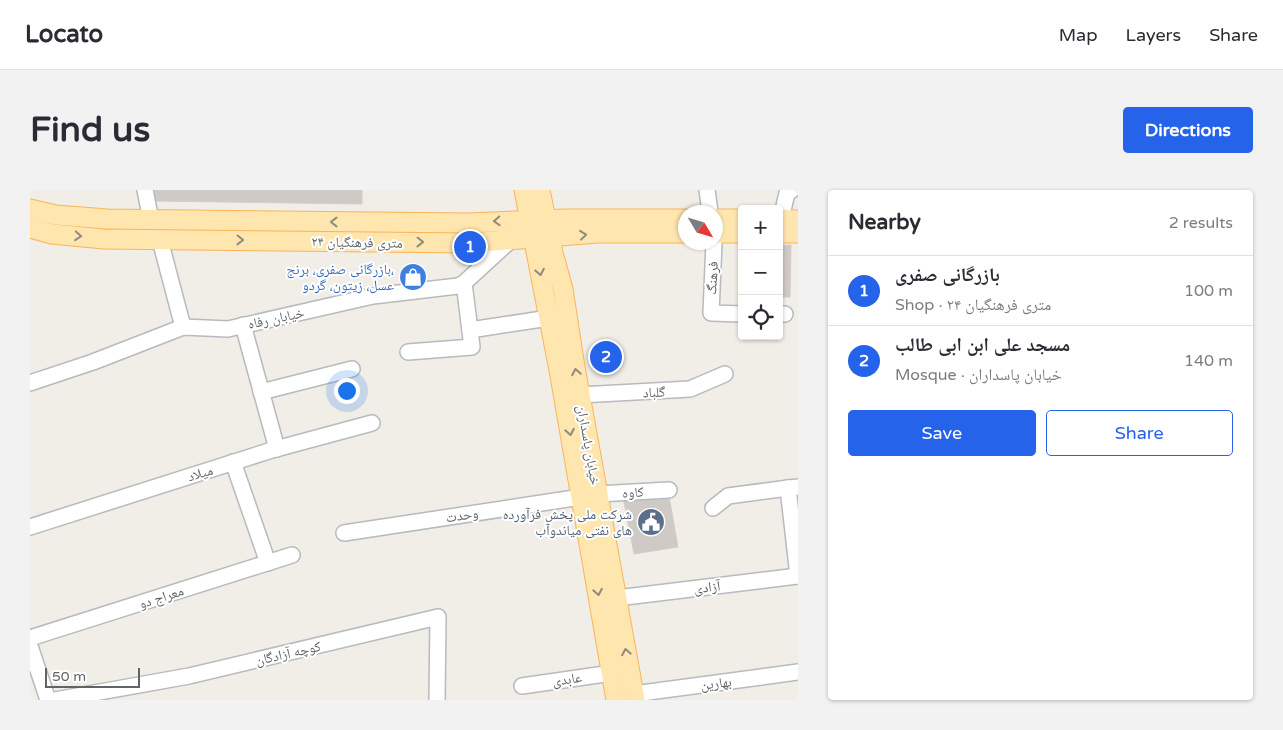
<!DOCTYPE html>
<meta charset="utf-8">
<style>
body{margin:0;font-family:"Varela Round","Noto Naskh Arabic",sans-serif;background:#f2f2f3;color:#2b2b33}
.controls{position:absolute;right:15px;top:15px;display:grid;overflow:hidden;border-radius:5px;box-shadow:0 1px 4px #0004}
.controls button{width:45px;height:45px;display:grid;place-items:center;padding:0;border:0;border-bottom:1px solid #e1e1e2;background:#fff;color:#2b2b33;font:25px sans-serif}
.compass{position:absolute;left:648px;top:15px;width:45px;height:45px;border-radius:50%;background:#fff;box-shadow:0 1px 4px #0004;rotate:128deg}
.scale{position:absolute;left:15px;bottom:12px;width:95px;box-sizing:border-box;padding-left:5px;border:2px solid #5e6468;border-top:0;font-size:14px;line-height:18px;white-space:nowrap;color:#5e6468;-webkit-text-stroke:4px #fff;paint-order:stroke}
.you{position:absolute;left:316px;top:200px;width:18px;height:18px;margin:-12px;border:4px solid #fff;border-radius:50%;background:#1a73e8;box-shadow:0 0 0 8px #1a73e833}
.badge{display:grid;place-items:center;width:32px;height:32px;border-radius:50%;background:#2563eb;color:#fff;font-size:16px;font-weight:700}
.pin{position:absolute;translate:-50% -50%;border:2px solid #fff;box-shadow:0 1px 5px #0006}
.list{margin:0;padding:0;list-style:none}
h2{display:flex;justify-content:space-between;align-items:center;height:65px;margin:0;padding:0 20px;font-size:21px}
h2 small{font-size:16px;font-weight:400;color:#7c7c81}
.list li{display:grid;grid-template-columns:32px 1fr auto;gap:15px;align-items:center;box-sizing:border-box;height:70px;padding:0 20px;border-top:1px solid #e1e1e2}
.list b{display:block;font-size:19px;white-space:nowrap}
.list p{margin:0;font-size:16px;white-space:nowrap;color:#7c7c81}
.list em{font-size:16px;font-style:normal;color:#7c7c81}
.actions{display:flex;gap:10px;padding:15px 20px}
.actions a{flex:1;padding:11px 0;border:1px solid #2563eb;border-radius:5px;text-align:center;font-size:18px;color:#2563eb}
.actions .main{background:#2563eb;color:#fff}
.icon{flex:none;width:28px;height:28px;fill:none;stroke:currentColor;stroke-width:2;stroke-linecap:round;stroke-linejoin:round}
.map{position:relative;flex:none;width:768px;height:510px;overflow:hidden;border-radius:5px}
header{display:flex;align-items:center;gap:30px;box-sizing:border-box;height:70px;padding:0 25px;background:#fff;border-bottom:1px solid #e1e1e2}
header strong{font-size:24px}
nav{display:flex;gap:28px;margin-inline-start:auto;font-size:18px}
.intro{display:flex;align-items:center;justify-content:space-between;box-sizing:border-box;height:120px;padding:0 30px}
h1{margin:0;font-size:35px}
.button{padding:12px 22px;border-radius:5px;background:#2563eb;color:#fff;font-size:18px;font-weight:700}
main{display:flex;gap:30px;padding:0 30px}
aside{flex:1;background:#fff;border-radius:5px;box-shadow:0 1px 4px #0004}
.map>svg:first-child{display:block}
.building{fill:#cfcac5;stroke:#d6cec4}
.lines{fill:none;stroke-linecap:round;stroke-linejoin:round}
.minor-casing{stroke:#b7babe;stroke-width:18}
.major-casing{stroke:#fbb456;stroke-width:21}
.minor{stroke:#fff;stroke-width:15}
.major{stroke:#ffe6ae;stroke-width:19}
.oneway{stroke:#8e8b7d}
.labels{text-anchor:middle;stroke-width:4;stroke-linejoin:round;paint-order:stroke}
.street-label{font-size:14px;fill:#5e6468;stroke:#fff}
.shop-label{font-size:14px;fill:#366cbe;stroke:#fff;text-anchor:end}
.service-label{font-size:14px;fill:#4e5e75;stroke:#fff;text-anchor:end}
</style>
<header>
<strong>Locato</strong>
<nav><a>Map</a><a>Layers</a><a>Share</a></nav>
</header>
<div class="intro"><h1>Find us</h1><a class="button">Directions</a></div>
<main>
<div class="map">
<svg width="768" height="510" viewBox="0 0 768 510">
<rect width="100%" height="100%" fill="#f1ede7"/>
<g class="building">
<polygon points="120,0 332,0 332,14 123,11"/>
<polygon points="761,55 760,107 749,107 749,56"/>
<polygon points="639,306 648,357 604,364 593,307"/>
</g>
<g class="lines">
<g class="minor-casing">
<g id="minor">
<polyline points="115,0 121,30"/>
<polyline points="677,0 680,22"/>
<polyline points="751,29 757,3 762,0"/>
<polyline points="130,50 153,137"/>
<polyline points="684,52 681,123 712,124"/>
<polyline points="749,124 755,124"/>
<polyline points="213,135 247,259"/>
<polyline points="440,140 519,128"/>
<polyline points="378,162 442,157 434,93"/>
<polyline points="0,193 63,172 153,137 198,139 343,106 428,96 434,93 482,49"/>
<polyline points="231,202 322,179"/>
<polyline points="550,205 660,199 695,184"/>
<polyline points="203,272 238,373"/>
<polyline points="768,297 758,298 768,386"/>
<polyline points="568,304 639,300"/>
<polyline points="683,318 698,306 758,298"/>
<polyline points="0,337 242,260 342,233"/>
<polyline points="314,343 551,307"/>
<polyline points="587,408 768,386"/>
<polyline points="0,448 262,365"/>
<polyline points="0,456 18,510"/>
<polyline points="492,496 582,483"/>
<polyline points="604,504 768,482"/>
<polyline points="25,510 159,486 408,427 407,510"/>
</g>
</g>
<g class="major-casing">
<g id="major">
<polyline points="494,0 529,180 586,510"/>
<polyline points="510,0 523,63 533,99 545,177 605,510"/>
<polyline points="0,19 26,25 77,29 160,30 439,33 535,29 656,29"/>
<polyline points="686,29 712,29"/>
<polyline points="749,29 768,30"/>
<polyline points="0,38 22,44 74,49 438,53 568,43 656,43"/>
<polyline points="686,43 712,43"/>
<polyline points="749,43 768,43"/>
</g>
</g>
<use href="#minor" class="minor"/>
<use href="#major" class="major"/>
</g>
<defs><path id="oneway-chevron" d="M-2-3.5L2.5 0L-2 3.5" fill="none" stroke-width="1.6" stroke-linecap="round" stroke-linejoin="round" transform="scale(1.25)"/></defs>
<g class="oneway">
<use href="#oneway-chevron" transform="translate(467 31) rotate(177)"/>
<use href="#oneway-chevron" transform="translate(304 32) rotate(-180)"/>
<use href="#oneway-chevron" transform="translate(553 45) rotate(-6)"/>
<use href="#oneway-chevron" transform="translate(48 46) rotate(5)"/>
<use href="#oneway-chevron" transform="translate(210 50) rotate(1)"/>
<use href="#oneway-chevron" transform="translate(390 52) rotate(1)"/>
<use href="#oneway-chevron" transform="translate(510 82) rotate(79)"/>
<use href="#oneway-chevron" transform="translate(546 182) rotate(-100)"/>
<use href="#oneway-chevron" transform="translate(540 242) rotate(80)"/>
<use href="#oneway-chevron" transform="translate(568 402) rotate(80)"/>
<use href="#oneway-chevron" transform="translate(596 462) rotate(-100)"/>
</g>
<defs>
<g id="shop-disc" transform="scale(1.4375)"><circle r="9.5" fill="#3f7fe0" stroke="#fff"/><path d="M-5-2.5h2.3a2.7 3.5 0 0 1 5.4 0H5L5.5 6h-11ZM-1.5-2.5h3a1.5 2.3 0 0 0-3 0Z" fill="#fff"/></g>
<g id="civic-disc" transform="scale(1.4375)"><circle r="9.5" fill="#5c6f8a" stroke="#fff"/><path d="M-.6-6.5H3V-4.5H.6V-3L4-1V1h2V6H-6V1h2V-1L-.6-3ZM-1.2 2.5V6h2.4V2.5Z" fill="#fff"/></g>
</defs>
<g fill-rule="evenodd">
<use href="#shop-disc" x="383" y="87"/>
<use href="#civic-disc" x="621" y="332"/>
</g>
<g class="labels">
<g class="street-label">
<text transform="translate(327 52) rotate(1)" y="5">۲۴ متری فرهنگیان</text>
<text transform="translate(682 88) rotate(-87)" y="5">فرهنگ</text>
<text transform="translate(246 128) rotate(-12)" y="5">خیابان رفاه</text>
<text transform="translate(624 202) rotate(-3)" y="5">گلباد</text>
<text transform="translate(559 255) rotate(80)" y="5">خیابان پاسداران</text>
<text transform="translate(170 283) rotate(-17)" y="5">میلاد</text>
<text transform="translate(603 302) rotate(-4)" y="5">کاوه</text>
<text transform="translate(432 325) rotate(-9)" y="5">وحدت</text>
<text transform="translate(677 397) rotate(-7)" y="5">آزادی</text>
<text transform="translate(131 407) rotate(-18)" y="5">معراج دو</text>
<text transform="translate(258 463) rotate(-13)" y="5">کوچه آزادگان</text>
<text transform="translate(537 489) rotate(-8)" y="5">عابدی</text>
<text transform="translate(686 493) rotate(-7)" y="5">بهارین</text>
</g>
<g class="shop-label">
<text x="364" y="84">بازرگانی صفری، برنج،<tspan x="364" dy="16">عسل، زیتون، گردو</tspan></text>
</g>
<g class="service-label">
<text x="602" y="329">شرکت ملی پخش فرآورده<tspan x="602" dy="16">های نفتی میاندوآب</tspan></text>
</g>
</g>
</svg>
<div class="controls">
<button>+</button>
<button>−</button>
<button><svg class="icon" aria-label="locate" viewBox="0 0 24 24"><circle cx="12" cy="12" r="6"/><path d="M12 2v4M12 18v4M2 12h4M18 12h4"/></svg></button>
</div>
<svg class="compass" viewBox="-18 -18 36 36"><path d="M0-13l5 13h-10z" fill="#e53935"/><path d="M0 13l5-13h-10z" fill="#7c7c81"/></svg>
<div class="scale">50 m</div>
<div class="you"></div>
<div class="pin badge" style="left:440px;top:57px">1</div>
<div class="pin badge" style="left:576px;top:167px">2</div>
</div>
<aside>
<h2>Nearby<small>2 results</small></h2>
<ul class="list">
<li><span class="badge">1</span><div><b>بازرگانی صفری</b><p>Shop · ۲۴ متری فرهنگیان</p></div><em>100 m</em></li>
<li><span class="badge">2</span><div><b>مسجد علی ابن ابی طالب</b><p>Mosque · خیابان پاسداران</p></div><em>140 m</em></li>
</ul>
<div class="actions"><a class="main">Save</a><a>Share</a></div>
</aside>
</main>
